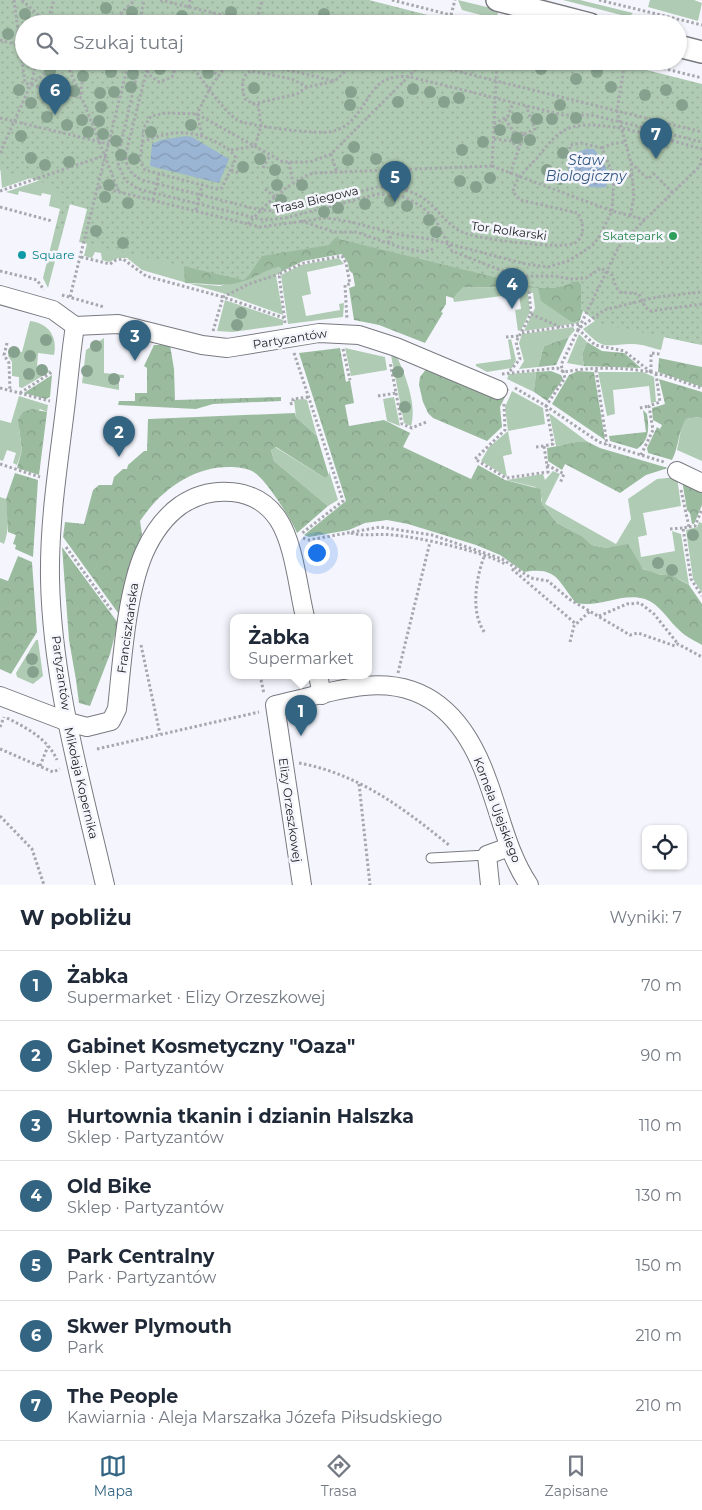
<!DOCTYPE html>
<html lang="pl">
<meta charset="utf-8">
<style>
body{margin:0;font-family:Montserrat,sans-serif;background:#f6f6f7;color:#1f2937}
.controls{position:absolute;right:15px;bottom:15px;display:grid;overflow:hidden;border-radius:10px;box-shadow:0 1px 4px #0004}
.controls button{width:45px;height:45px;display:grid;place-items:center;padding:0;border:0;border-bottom:1px solid #e0e1e3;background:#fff;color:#1f2937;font:25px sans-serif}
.you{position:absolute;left:316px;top:552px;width:18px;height:18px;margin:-12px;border:4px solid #fff;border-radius:50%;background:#1a73e8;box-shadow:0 0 0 8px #1a73e833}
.badge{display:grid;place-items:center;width:32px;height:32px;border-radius:50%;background:#336583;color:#fff;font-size:16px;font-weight:700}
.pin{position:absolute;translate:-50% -41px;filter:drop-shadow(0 1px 2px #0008)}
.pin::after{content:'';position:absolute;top:26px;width:18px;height:15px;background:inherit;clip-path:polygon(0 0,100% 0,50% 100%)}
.popup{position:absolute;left:230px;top:614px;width:142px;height:65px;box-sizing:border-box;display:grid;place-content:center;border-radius:10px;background:#fff;filter:drop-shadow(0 1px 4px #0005);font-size:16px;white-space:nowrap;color:#747a83}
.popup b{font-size:19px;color:#1f2937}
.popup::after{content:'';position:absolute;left:50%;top:100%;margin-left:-10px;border:10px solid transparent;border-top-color:#fff}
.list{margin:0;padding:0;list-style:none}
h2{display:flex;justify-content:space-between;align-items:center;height:65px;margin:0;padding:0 20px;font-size:21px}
h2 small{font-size:16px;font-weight:400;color:#747a83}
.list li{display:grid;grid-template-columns:32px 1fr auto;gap:15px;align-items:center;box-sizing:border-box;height:70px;padding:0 20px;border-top:1px solid #e0e1e3}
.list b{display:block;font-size:19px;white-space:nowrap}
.list p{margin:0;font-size:16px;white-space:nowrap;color:#747a83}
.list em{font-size:16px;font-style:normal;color:#747a83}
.icon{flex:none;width:28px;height:28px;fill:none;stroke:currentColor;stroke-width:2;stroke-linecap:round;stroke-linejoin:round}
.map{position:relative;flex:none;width:702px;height:885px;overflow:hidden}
.search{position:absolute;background:#fff;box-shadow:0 1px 4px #0004;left:15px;right:15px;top:15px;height:55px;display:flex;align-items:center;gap:12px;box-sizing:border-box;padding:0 18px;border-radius:28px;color:#747a83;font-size:19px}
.sheet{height:555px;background:#fff}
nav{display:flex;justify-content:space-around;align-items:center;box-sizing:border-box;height:70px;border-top:1px solid #e0e1e3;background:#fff;font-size:14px;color:#747a83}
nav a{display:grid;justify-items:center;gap:2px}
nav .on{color:#336583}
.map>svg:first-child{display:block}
.grass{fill:#b0cbb3}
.forest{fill:url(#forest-crowns)}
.park{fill:url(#park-dots)}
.water{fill:url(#water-waves)}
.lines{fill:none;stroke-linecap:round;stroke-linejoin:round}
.service-casing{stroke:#797a81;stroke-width:11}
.minor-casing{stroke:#797a81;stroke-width:20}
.tertiary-casing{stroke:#797a81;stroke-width:24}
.path{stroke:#a7a8ae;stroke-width:3;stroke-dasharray:2.5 2.5;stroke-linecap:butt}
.service{stroke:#fff;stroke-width:9}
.minor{stroke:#fff;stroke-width:18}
.tertiary{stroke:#fff;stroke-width:21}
.tree{fill:#86a18e}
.leisure-dot{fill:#2e9e5b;stroke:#f5f6fd;stroke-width:2}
.culture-dot{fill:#0f9aa8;stroke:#f5f6fd;stroke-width:2}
.labels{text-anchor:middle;stroke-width:5;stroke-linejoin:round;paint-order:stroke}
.street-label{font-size:12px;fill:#212224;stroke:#f5f6fd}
.leisure-label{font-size:12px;fill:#27864d;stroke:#f5f6fd;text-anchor:end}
.culture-label{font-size:12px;fill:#0d838f;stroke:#f5f6fd;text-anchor:start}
.water-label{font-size:14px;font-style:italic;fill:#315681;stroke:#f5f6fd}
</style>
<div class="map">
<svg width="702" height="885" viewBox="0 0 702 885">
<defs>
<pattern id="forest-crowns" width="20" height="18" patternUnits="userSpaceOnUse" patternTransform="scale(1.25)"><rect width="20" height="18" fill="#9bbb9f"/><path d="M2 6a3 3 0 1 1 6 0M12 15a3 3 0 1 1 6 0" fill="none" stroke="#85a089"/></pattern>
<pattern id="park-dots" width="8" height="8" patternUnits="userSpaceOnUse" patternTransform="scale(1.25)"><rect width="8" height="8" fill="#b0cbb3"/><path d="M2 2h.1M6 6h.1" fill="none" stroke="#97ae9a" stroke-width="1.8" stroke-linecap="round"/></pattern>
<pattern id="water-waves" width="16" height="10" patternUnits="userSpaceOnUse" patternTransform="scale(1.25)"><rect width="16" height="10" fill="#9ab4d3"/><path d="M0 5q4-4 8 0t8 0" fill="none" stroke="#849ab5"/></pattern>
</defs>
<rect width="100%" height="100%" fill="#f5f6fd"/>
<g class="grass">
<polygon points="458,0 499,10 496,19 462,10"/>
<polygon points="563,0 580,0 633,13 629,17"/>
<polygon points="650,0 694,0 702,3 698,21 648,7"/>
<polygon points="0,164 57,169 2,188"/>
<polygon points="63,172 70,204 48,288 43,278 60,209 49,206 51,195 42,193 41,196 19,191 18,195 6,192"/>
<polygon points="99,194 185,267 185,283 220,286 266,269 280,267 281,272 276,275 283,315 222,293 142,270 127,258 118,258 109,262 102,260 101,253 95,252 92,258 84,256"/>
<polygon points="339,258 344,264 307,272 311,294 302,296 306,316 340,310 339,304 344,303 343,317 288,324 281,275 301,265"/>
<polygon points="464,287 538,288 573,323 580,320 579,323 524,331 535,308 533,293 528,293 530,312 521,330 518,331 515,310 521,309 519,294 454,302 453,298"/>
<polygon points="225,300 283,320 283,325 232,332 217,331"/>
<path d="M605 314 702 345 664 337 661 350C652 348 642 344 633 344 605 344 605 352 583 329Z"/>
<path d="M30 321C48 323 58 336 54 355L38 353 37 367 51 371 22 388 19 387V377L12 376V362L8 356 10 349 22 352Z"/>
<polygon points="573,327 575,330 569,337 544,346 538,367 519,369 524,361 519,343 522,334"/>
<polygon points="579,334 587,342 582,354 584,366 567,363"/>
<polygon points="104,338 104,373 124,375 124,378 119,378 119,390 82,383 86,350"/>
<polygon points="511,339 516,360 512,368 487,372 476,366 476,364 511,359 508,340"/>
<polygon points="345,348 385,357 387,370 351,376"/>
<path d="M391 355 397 357C406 376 417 406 411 426L404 423Z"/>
<polygon points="536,372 534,392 507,379 509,374"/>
<polygon points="598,372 643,372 654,377 656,402 651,403 649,386 613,390 615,414 607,416"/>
<polygon points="512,391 543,408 545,424 508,431 512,454 503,456 507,477 481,461 489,447 508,431 505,407"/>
<polygon points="19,396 48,405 47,412 40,409 19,428 22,450 17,465 13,463 16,453 7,450 3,461 0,460 0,420 11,423"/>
<polygon points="394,397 400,426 387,421 383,399"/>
<polygon points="304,399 307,400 317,436 296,417 294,400"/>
<polygon points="549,413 588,442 556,446"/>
<polygon points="699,417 702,419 702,461 677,450 682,425 686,419"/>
<polygon points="275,447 325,478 329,476 329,471 338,500 328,506 274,461 271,450"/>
<path d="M553 471 560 474 545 504 616 544 631 519 628 499 657 479 677 477 681 506 643 513 647 535 638 537 641 557 675 551 672 531 681 534 689 585C673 573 660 578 644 569 636 565 628 553 622 546L606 548 592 545 582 536 557 523 542 504V499L535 487 506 480 543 474 545 480Z"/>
<path d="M0 497 6 499C7 514 10 529 4 544L0 542Z"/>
<polygon points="699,522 702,523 702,593 693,579 686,530 697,527"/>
<polygon points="36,640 38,640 43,676 33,684 17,677 16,673"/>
</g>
<g class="forest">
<path d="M290 225 581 281 583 311 580 320 573 323 541 301 538 288 464 287 453 298 446 296V304L441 312 443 313 425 343 379 325 354 320 349 288 355 286 353 274 349 270 348 263 342 254 303 261 281 272 280 267C266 269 257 277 244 281 224 288 205 283 185 283L183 254Z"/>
<polygon points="569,337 556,365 538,367 544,346"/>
<polygon points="587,342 602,351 624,353 641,368 584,366 582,354"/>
<polygon points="154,345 170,345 174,369 175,400 281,397 281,401 213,404 196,409 118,405 119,401 135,401 135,393 147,393 147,368 144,366"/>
<path d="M340 348 346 382 350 380 354 403 345 405 349 426 384 420 410 433 403 447 471 479 478 465 505 480 540 489 542 504 557 523 582 536 592 545 606 548 628 544 643 569 661 575H671L689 585 702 604V645C693 640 683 635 676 627 666 617 659 604 645 599 622 592 600 608 576 603 558 581 557 566 524 572L500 555 476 545 408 524 387 520 365 523 349 530 309 537 304 535 346 501 299 353Z"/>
<polygon points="659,358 702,367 702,387 658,372"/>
<polygon points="427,368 509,389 500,407 502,427 487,441 433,418 428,413 423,402 419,385 420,377"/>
<polygon points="551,371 561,375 563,379 547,401 534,392 536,372"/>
<polygon points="578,371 594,372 605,440 552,404 569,375"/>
<polygon points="52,375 50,397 46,399 24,393"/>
<path d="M659 379 702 392V419L699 417 686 419C678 431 679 447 672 460L648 453 647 448 657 427 660 429 662 425 653 420 652 408 665 404Z"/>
<polygon points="32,409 47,412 39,475 17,468 22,450 18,420 23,412"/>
<path d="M643 410 647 414C649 427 650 440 637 449L610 441 609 436 646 432Z"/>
<path d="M295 413 296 417 317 436 329 476 325 478 276 447 271 450 274 461 328 506 297 533C291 519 267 481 255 473 249 468 237 467 229 467 192 467 160 491 140 521L142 534 121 617 63 537 65 522 84 524 93 490 99 485H112L114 477 123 469H127L128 465 144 451H147L148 419Z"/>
<polygon points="578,442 588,442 600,448 668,468 646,475 620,493 565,464 562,470 548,461 547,448"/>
<polygon points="15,473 38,480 33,557 15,549 16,545 13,544 16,535 8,532 6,499"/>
<polygon points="682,480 702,491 702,505 694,524 692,524 690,513 687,510"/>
<polygon points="62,547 118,623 110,654 90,706 79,703 76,680 69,640"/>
<polygon points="18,556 32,562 37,632 11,674 0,669 0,578 8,581"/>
</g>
<polygon class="park" points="0,0 369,0 463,24 24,24 24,61 611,61 702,84 702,345 597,323 581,309 581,285 578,281 557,288 538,288 335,238 329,245 262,256 247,278 243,280 79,242 87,209 69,204 61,237 54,235 64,194 40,181 0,170"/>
<g class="water">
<polygon points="186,136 192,137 229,159 219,183 150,166 152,144 161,140"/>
<path d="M586 149H594C604 162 611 171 606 187 592 189 579 185 567 179L570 155Z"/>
</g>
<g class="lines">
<g class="service-casing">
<polyline id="service" points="431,858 487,855"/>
</g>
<g class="minor-casing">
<g id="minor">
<polyline points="0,295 53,310 75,326 118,324 202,345 227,348 319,333 359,335 396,347 498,390"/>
<path d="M75 326C71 351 69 376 66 401 59 461 49 519 50 579 52 682 82 785 105 885"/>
<polyline points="677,471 702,483"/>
<polyline points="318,675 322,695"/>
<path d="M0 696 68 722 87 727 111 721 117 709C122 663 126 595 144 553 152 535 164 517 181 505 211 485 256 486 278 519 294 543 298 588 305 617"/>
<path d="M302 885 275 705C304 699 334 689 364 686 432 679 468 724 488 782 501 817 508 854 529 885"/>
<polyline points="490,885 487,855 509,847"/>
</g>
</g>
<g class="tertiary-casing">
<g id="tertiary">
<polyline points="497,0 590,24"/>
<polyline points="678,46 702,52"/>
</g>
</g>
<g class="path">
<polyline points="14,0 25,83 82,98 119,192"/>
<polyline points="22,0 47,23 51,24"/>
<polyline points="160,0 260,24"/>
<polyline points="392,0 486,24"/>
<polyline points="599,0 702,25"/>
<polyline points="189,7 190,0"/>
<polyline points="451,15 455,0"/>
<polyline points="139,20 148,24"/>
<polyline points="47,23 54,0"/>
<polyline points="109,24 135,0"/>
<polyline points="139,24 144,0"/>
<polyline points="256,24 262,0"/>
<polyline points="0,40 24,47"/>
<polyline points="65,61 82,97"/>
<polyline points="140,61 117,161 125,180 138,189 264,220 285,218 378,194 405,197 421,206 435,219 452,251 503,271 522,276 554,276 571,279 586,278 601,268 612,275 616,287 620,292 639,294 645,307 651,311 702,304"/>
<polyline points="149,61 148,74 159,82 172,77 175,69 173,61"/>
<path d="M188 61C200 76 222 110 237 120 247 126 315 134 328 132 337 131 345 127 351 121 374 97 372 73 411 77L563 115H592L702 142"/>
<polyline points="198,61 219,76"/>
<polyline points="262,61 261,64 335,81 356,61"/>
<polyline points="416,61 702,132"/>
<polyline points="625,61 617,111 631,163 634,197 630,216"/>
<polyline points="634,61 702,78"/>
<polyline points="256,62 261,64"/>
<path d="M148 65 126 153C125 167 130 174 142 180L260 210 283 211 378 187C395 187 415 190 428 202 439 211 448 226 462 232 475 239 563 250 575 243 586 236 583 222 578 213L520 200 513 192C515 178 528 168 537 158 546 147 554 135 567 129 595 115 671 141 702 149"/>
<polyline points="31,84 62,61"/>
<path d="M307 87 297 94 253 104 245 99C242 89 240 76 251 71L292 79 307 87 335 81"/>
<polyline points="82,94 81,86 90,61"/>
<polyline points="0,118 109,144"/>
<polyline points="505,119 514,132"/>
<polyline points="494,124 508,116 513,103"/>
<polyline points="202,135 197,114 210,88 229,61"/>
<polyline points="494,139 511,141 518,148"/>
<polyline points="511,141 514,132 524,134 535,129 526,106"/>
<path d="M142 142C172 130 190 129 218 143 226 148 231 150 236 158L222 188 217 189 145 170 140 161 144 127 151 116 166 113 197 114 283 162H310L331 154 422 63"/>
<polyline points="602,148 611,144 625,142"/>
<polyline points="231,150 255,146 261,126 258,103"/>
<polyline points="0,153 31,84 37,61"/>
<polyline points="331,154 337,173"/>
<polyline points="289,162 293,183"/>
<polyline points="631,163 648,179 654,174 673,193"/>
<polyline points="492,166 612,211 646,220"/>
<polyline points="263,168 270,155"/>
<polyline points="231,170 239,173"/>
<polyline points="510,174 524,134"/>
<polyline points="614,177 632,176"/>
<polyline points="99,187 260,227 327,218 351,222 401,235 430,239 526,264 548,267 568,261 592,246 599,237 612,211 614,177 602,148 581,143 570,145 570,149"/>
<polyline points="265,189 275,197"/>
<polyline points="0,191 106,155"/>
<polyline points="153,200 159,174"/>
<polyline points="0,207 52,221"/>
<polyline points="196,210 202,185"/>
<polyline points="301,221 334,232 356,232 399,247 423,252 433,249"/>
<path d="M248 224C267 203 286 184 313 173L492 166 497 61"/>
<polyline points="388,243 392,233"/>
<polyline points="81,257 110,264 116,260 123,259 146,276 223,297 284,318"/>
<polyline points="0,271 37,280 44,290"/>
<polyline points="62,295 104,307"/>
<polyline points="70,297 129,61"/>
<polyline points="531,314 560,327"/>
<polyline points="285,323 279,274 304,263 342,256 346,263 350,284 345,285 347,320"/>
<polyline points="213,331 223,297 249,284 279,274"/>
<polyline points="522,333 580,324"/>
<polyline points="506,337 519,336"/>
<polyline points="7,343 4,355 9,363 10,391"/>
<polyline points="343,349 350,380"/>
<polyline points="294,353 343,501 301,534"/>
<polyline points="596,370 607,445"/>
<polyline points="510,371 520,359 516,342 531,314 529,290"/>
<polyline points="651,372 624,351 595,345 578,329 604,310 657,297 702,292"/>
<polyline points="651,372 651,353 660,354"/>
<path d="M502 374 557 368 564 372C590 367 623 367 650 372 667 375 685 383 702 388"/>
<polyline points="0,388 50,401"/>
<polyline points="515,388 546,406 565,378 561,365 616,252 622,242 700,166 702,157"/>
<polyline points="20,393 52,372"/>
<polyline points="396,393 402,424 412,428 426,422"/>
<polyline points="378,396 396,393 390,362"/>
<polyline points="290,404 293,403 293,399 309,397"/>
<polyline points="504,404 505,430 475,459 506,478 548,472 544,446 553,444 546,406 599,442 664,462"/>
<polyline points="640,408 649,406"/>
<polyline points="536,447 544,446"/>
<polyline points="641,455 653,430 649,406 660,402 656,374"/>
<polyline points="0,464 40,477"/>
<polyline points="547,465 564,474 560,483"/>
<polyline points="681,490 689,527 683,528 691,579 702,596"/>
<polyline points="689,527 695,526 702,509"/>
<polyline points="670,529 683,528"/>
<path d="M351 533C365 537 379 533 393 535 419 537 484 552 505 564"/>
<polyline points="303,538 309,540 380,527 432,535 502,559 531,578 548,581 569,599 630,635 638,633 675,646 678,644 702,657"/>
<polyline points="66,547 112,611"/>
<path d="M484 557C476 578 470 613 485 633"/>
<polyline points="512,569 576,624"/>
<polyline points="599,616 627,604 640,603 654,614 678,644"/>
<polyline points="570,642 574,626 590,611"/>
<polyline points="141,645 160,734"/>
<polyline points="398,673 430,542"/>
<polyline points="260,675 264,694"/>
<path d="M7 718C27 728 48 739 57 760"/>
<polyline points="0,727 4,717"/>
<polyline points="0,749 53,772 60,769"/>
<polyline points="97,749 259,712"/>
<path d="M299 763C359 774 403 808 449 845"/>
<polyline points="40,766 48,746"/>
<polyline points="359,784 370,885"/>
<polyline points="0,816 32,849 44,885"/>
</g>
<use href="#service" class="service"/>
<use href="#minor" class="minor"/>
<use href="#tertiary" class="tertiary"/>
</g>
<g class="tree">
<circle cx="106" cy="8" r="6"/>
<circle cx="132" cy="12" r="6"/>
<circle cx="231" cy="12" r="6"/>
<circle cx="25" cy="14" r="6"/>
<circle cx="324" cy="14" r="6"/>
<circle cx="182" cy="16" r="6"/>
<circle cx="8" cy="34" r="6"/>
<circle cx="160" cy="69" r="6"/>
<circle cx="541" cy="69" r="6"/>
<circle cx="50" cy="71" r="6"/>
<circle cx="111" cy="72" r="6"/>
<circle cx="597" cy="72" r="6"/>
<circle cx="208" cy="73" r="6"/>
<circle cx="133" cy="74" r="6"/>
<circle cx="83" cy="76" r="6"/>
<circle cx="576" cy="79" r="6"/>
<circle cx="56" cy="85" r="6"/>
<circle cx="131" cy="87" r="6"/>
<circle cx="611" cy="87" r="6"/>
<circle cx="254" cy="88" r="6"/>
<circle cx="413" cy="89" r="6"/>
<circle cx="19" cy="90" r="6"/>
<circle cx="666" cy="90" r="6"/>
<circle cx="74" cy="91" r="6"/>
<circle cx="114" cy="92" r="6"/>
<circle cx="351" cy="92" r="6"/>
<circle cx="430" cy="92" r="6"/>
<circle cx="100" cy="93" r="6"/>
<circle cx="645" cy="95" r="6"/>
<circle cx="459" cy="98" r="6"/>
<circle cx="398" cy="102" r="6"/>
<circle cx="444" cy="102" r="6"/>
<circle cx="31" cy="103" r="6"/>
<circle cx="350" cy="105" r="6"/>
<circle cx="560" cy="105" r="6"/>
<circle cx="682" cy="105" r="6"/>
<circle cx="101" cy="107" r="6"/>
<circle cx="47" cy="117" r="6"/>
<circle cx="517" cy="118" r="6"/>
<circle cx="576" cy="118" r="6"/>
<circle cx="537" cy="119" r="6"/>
<circle cx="552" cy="119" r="6"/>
<circle cx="82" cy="120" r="6"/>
<circle cx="99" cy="121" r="6"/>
<circle cx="67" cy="125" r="6"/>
<circle cx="191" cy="125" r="6"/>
<circle cx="500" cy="130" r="6"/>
<circle cx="88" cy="132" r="6"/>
<circle cx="151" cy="132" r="6"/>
<circle cx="103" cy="134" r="6"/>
<circle cx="21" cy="136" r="6"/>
<circle cx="517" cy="138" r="6"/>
<circle cx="530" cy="140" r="6"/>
<circle cx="116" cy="141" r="6"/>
<circle cx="483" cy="142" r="6"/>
<circle cx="354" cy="147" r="6"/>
<circle cx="462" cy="150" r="6"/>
<circle cx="563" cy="153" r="6"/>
<circle cx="121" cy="155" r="6"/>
<circle cx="31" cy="158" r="6"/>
<circle cx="134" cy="159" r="6"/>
<circle cx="260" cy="159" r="6"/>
<circle cx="376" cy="159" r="6"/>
<circle cx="348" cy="160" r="6"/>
<circle cx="69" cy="162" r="6"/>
<circle cx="45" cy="165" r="6"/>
<circle cx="243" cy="167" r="6"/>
<circle cx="275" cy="170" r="6"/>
<circle cx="547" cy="170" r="6"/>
<circle cx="490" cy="178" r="6"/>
<circle cx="560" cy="179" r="6"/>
<circle cx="460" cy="181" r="6"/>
<circle cx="109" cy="185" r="6"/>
<circle cx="277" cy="185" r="6"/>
<circle cx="302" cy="185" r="6"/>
<circle cx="476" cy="187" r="6"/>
<circle cx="105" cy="197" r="6"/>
<circle cx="281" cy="200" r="6"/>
<circle cx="390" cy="201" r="6"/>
<circle cx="128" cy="203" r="6"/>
<circle cx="365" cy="204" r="6"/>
<circle cx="407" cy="206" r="6"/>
<circle cx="338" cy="208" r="6"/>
<circle cx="324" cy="212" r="6"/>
<circle cx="429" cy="220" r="6"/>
<circle cx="96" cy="231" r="6"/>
<circle cx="436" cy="232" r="6"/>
<circle cx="123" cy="243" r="6"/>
<circle cx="241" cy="313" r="6"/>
<circle cx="237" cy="325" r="6"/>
<circle cx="46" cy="340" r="6"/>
<circle cx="96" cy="346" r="6"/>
<circle cx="14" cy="352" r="6"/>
<circle cx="30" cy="356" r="6"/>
<circle cx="42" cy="370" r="6"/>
<circle cx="87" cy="371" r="6"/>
<circle cx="398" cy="372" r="6"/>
<circle cx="29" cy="374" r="6"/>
<circle cx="114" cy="379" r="6"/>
<circle cx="405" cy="407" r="6"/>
<circle cx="693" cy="535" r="6"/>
<circle cx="658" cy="563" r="6"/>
<circle cx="672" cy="570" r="6"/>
<circle cx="32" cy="659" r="6"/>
<circle cx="33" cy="672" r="6"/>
</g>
<circle class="leisure-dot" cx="673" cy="236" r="5"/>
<circle class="culture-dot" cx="22" cy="255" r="5"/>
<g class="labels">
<g class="street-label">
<text transform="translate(316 200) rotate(-13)" y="4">Trasa Biegowa</text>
<text transform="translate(509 231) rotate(8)" y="4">Tor Rolkarski</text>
<text transform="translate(290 339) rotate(-9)" y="4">Partyzantów</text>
<text transform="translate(128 628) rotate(-82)" y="4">Franciszkańska</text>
<text transform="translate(61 673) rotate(82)" y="4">Partyzantów</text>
<text transform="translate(81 783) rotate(77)" y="4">Mikołaja Kopernika</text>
<text transform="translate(290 810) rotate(82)" y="4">Elizy Orzeszkowej</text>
<text transform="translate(497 810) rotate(69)" y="4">Kornela Ujejskiego</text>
</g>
<g class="leisure-label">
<text x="663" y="240">Skatepark</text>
</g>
<g class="culture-label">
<text x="32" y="259">Square</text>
</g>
<g class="water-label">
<text x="586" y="165">Staw<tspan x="586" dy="16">Biologiczny</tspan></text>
</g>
</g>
</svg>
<div class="controls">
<button><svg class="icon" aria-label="locate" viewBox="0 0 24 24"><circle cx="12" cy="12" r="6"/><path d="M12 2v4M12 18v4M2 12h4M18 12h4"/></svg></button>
</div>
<div class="you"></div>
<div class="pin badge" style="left:301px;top:736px">1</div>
<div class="popup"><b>Żabka</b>Supermarket</div>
<div class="pin badge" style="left:119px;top:457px">2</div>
<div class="pin badge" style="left:135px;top:361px">3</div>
<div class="pin badge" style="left:512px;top:309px">4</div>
<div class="pin badge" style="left:395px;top:202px">5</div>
<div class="pin badge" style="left:55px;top:115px">6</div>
<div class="pin badge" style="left:656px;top:159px">7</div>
<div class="search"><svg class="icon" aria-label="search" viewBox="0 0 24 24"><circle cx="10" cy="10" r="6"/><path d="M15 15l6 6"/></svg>Szukaj tutaj</div>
</div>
<section class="sheet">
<h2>W pobliżu<small>Wyniki: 7</small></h2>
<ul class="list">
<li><span class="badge">1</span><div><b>Żabka</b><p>Supermarket · Elizy Orzeszkowej</p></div><em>70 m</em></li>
<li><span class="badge">2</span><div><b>Gabinet Kosmetyczny &quot;Oaza&quot;</b><p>Sklep · Partyzantów</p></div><em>90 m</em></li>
<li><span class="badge">3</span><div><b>Hurtownia tkanin i dzianin Halszka</b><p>Sklep · Partyzantów</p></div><em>110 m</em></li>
<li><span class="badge">4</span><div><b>Old Bike</b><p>Sklep · Partyzantów</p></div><em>130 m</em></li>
<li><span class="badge">5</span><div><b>Park Centralny</b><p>Park · Partyzantów</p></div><em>150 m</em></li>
<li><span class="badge">6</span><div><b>Skwer Plymouth</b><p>Park</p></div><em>210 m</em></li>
<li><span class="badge">7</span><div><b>The People</b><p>Kawiarnia · Aleja Marszałka Józefa Piłsudskiego</p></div><em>210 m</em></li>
</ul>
</section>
<nav>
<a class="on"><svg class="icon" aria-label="map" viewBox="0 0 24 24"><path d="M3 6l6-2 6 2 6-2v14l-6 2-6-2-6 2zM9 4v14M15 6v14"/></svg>Mapa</a>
<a><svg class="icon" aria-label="directions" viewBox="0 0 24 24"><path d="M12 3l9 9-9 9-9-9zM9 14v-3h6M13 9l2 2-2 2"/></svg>Trasa</a>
<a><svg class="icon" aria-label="saved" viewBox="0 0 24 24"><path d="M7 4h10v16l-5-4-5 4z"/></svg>Zapisane</a>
</nav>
